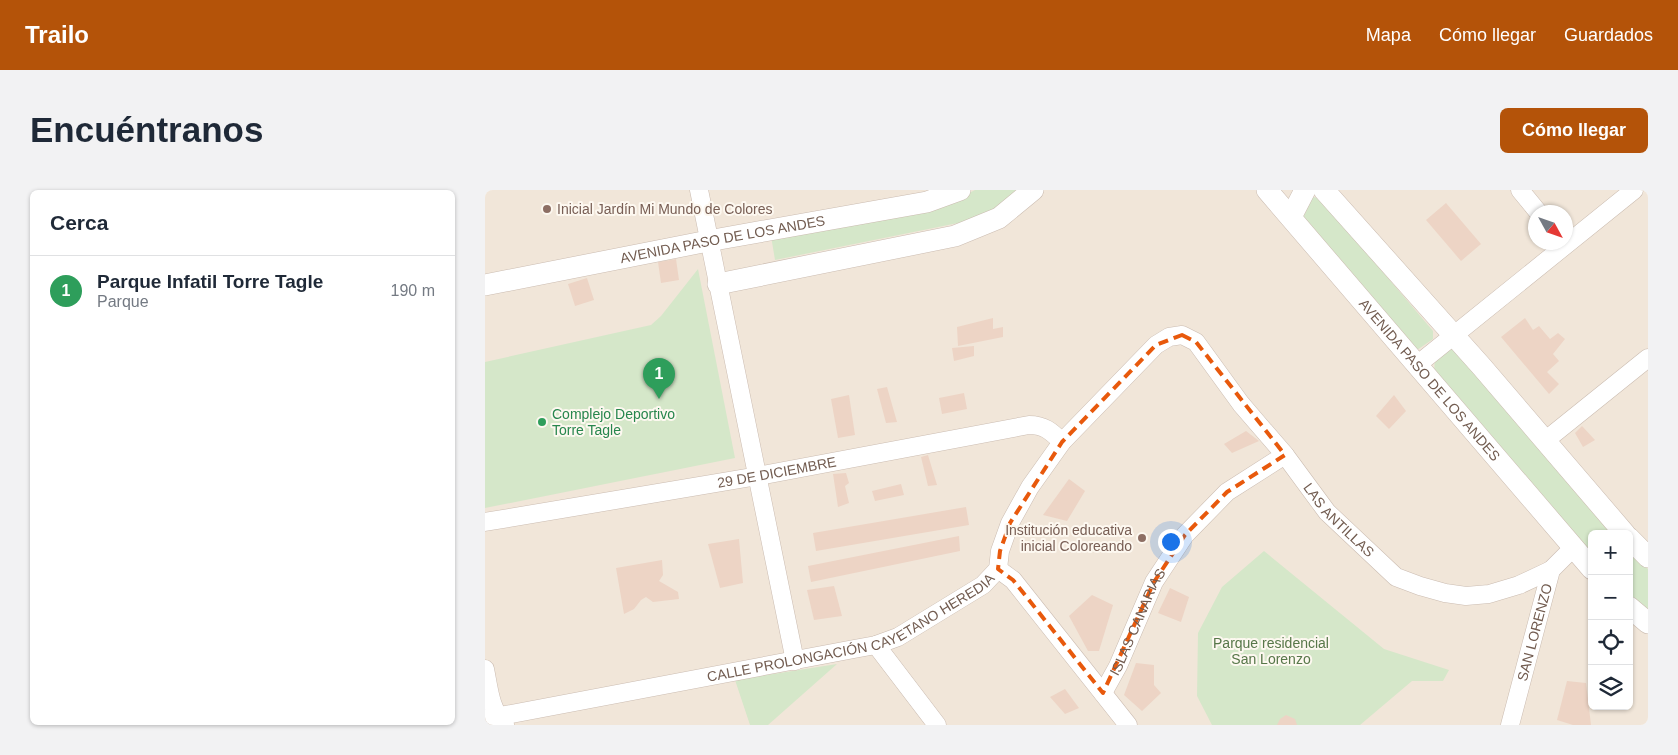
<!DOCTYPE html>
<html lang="es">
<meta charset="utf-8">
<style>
body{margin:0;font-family:Arial,sans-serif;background:#f2f2f3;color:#1f2937}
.controls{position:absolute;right:15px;bottom:15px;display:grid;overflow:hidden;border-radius:8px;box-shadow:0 1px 4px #0004}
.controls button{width:45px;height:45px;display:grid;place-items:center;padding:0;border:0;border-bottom:1px solid #e0e1e3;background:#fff;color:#1f2937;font:25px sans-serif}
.compass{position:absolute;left:1043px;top:15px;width:45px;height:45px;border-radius:50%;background:#fff;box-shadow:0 1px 4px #0004;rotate:130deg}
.you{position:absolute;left:685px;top:351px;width:18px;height:18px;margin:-12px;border:4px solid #fff;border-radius:50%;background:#1a73e8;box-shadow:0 0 0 8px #1a73e833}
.badge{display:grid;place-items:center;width:32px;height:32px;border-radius:50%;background:#b45309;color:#fff;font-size:16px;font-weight:700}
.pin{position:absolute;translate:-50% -41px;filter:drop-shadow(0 1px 2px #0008)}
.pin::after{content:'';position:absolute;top:26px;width:18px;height:15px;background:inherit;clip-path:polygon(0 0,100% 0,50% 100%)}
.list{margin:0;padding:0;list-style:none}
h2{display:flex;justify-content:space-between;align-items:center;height:65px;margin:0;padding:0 20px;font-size:21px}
h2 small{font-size:16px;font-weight:400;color:#747a83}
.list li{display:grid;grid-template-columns:32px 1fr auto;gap:15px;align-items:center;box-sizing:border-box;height:70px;padding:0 20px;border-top:1px solid #e0e1e3}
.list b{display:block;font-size:19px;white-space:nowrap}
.list p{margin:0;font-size:16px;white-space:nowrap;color:#747a83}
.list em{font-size:16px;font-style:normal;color:#747a83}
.icon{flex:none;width:28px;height:28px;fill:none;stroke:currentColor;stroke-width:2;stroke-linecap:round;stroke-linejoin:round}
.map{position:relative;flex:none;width:1163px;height:535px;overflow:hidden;border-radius:8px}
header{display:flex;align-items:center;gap:30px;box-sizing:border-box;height:70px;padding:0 25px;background:#b45309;color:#fff}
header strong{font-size:24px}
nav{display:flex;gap:28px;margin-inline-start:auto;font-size:18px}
.intro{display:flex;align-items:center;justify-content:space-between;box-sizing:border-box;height:120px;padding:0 30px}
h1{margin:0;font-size:35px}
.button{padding:12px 22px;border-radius:8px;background:#b45309;color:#fff;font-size:18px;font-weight:700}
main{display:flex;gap:30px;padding:0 30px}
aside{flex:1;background:#fff;border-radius:8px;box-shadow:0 1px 4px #0004}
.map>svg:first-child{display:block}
.residential{fill:#f1e6d9;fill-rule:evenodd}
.green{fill:#d5e7c9}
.building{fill:#edd4c5}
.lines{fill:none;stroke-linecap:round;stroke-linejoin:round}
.minor-casing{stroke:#cbbcb1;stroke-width:19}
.tertiary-casing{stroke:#cbbcb1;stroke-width:22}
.minor{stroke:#fff;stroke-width:18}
.tertiary{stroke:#fff;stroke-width:21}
.marked{fill:none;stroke:#e8590c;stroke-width:4;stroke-dasharray:10 6;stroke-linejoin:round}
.education-dot{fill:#8d6e63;stroke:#fdf8f0;stroke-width:2}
.leisure-dot{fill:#2e9e5b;stroke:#fdf8f0;stroke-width:2}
.labels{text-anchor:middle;stroke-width:4;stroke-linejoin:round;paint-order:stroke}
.education-label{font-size:14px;fill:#785e54;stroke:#fdf8f0;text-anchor:start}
.street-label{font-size:14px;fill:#725c50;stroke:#fdf8f0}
.leisure-label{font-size:14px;fill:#27864d;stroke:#fdf8f0;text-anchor:start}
.park-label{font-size:14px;fill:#577749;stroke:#fdf8f0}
</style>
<header>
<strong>Trailo</strong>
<nav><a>Mapa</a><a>Cómo llegar</a><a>Guardados</a></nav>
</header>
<div class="intro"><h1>Encuéntranos</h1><a class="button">Cómo llegar</a></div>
<main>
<aside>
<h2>Cerca<small></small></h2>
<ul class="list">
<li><span class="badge" style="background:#2e9e5b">1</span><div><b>Parque Infatil Torre Tagle</b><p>Parque</p></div><em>190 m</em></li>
</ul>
</aside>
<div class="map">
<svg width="1163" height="535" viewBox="0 0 1163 535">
<rect width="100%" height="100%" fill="#faf4ea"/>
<path class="residential" d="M0 0H1163V535H0ZM1050 22H1080V52H1050ZM1107 344H1144V516H1107Z"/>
<g class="green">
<polygon points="490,0 535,0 506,21 483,31 290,70 286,46 466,12"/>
<polygon points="827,7 835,8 948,141 948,149 932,160 817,30"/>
<polygon points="213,79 250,268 0,318 0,172 166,135 176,126"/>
<polygon points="967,158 1130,344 1107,344 1107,367 949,181 950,169"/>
<polygon points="1144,360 1163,379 1163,424 1144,407"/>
<polygon points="779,361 899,459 964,480 958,491 927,491 875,535 727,535 712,506 713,443 737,397"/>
<polygon points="352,474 283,535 265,535 250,490"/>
</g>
<g class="building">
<polygon points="961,13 996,54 976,71 941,30"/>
<polygon points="191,69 194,90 176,93 173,72"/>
<polygon points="102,88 109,110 90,116 83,94"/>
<polygon points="508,128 508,139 518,137 518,147 473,156 472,137"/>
<polygon points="1040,128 1048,140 1054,136 1065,149 1073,143 1080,149 1068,164 1074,171 1062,182 1074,194 1064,204 1016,147"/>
<polygon points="489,156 489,166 469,171 467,158"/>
<polygon points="402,197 412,232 401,233 392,199"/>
<polygon points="479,203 482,219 457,224 454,208"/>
<polygon points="364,205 370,245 353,248 346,209"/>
<polygon points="909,205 921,221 904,239 891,226"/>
<polygon points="1097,236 1110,250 1098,257 1090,243"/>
<polygon points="761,241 774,251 747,263 739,254"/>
<polygon points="443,265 452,295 443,296 436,267"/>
<polygon points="361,283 364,293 360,296 364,313 353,317 348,284"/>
<polygon points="584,289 600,301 582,331 558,325"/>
<polygon points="416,294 419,305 390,311 387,301"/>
<polygon points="481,317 484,335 331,361 328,343"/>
<polygon points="474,346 475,361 326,392 323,376"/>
<polygon points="254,349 258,393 235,398 223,354"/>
<polygon points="177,370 178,385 174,391 193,402 194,409 168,412 161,407 156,410 149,419 139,424 131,378"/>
<polygon points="349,396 357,426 329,430 322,400"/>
<polygon points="685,398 704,407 696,432 673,423"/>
<polygon points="607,405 628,415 614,461 603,461 584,426"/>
<polygon points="651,473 669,475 669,495 676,503 657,521 639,505"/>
<polygon points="1082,491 1101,493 1106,535 1088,535 1072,530"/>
<polygon points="580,499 594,518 580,524 565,507"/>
<polygon points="801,525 810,529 812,535 792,535 795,529"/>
</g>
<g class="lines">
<g class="minor-casing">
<g id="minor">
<polyline points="214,0 310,471"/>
<polyline points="1035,0 1053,22"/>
<polyline points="932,175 1149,0"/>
<polyline points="1061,250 1163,168"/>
<path id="s1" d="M0 332 273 286 544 235C559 235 566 241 577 252"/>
<polyline points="513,379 528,390 643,535"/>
<polyline points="391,455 452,535"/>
<path d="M0 479C4 498 5 520 20 534"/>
<path id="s2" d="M618 503 633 476 669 392 700 345 742 302 800 265"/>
<path id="s3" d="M0 529 369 459 391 455 413 447 498 395 513 379 515 361 525 333 545 297 577 252 671 155 684 147 697 145 711 152 756 214 800 265 842 322 911 387 935 396 960 403 981 406 1004 404 1034 395 1066 380"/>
<path id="s4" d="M1025 535 1066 380 1088 358"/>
</g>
</g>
<g class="tertiary-casing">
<g id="tertiary">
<path id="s5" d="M782 0 1107 379"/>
<polyline points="839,0 997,177 1140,344"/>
<polyline points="806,27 820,0"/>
<polyline points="233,94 470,46 514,28 548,0"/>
<path id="s6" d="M0 95 223 51 442 12 475 0"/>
<polyline points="1144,348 1163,367"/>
<polyline points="1144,417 1163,433"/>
</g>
</g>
<use href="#minor" class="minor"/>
<use href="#tertiary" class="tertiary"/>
</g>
<path class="marked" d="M697 145 711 152 800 265 742 302 700 345 669 392 618 503 528 390 513 379 515 361 525 333 577 252 671 155Z"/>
<g class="education-dot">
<circle cx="62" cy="19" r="5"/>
<circle cx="657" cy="348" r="5"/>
</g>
<circle class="leisure-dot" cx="57" cy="232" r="5"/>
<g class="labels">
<g class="education-label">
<text x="72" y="24">Inicial Jardín Mi Mundo de Colores</text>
<text x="647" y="345" text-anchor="end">Institución educativa<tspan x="647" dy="16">inicial Coloreando</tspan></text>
</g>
<g class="street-label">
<text dy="5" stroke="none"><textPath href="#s6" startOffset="242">AVENIDA PASO DE LOS ANDES</textPath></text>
<text dy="5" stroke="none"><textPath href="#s5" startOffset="250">AVENIDA PASO DE LOS ANDES</textPath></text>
<text dy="5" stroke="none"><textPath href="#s1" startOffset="296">29 DE DICIEMBRE</textPath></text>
<text dy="5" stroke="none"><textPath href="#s3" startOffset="1095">LAS ANTILLAS</textPath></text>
<text dy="5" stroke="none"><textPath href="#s2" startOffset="79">ISLAS CANARIAS</textPath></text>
<text dy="5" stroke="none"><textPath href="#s3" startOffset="380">CALLE PROLONGACIÓN CAYETANO HEREDIA</textPath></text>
<text dy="5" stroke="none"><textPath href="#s4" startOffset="96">SAN LORENZO</textPath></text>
</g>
<g class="leisure-label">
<text x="67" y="229">Complejo Deportivo<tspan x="67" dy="16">Torre Tagle</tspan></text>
</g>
<g class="park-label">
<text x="786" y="458">Parque residencial<tspan x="786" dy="16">San Lorenzo</tspan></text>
</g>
</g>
</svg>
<div class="controls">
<button>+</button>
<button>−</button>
<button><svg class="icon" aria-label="locate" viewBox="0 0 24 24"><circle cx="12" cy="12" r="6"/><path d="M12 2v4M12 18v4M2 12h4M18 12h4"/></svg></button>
<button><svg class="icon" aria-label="layers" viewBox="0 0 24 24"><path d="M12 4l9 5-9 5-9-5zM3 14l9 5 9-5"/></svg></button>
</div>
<svg class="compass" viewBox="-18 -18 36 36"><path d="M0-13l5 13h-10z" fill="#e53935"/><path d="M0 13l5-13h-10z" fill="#747a83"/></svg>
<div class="you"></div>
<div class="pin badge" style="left:174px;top:209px;background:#2e9e5b">1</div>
</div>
</main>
